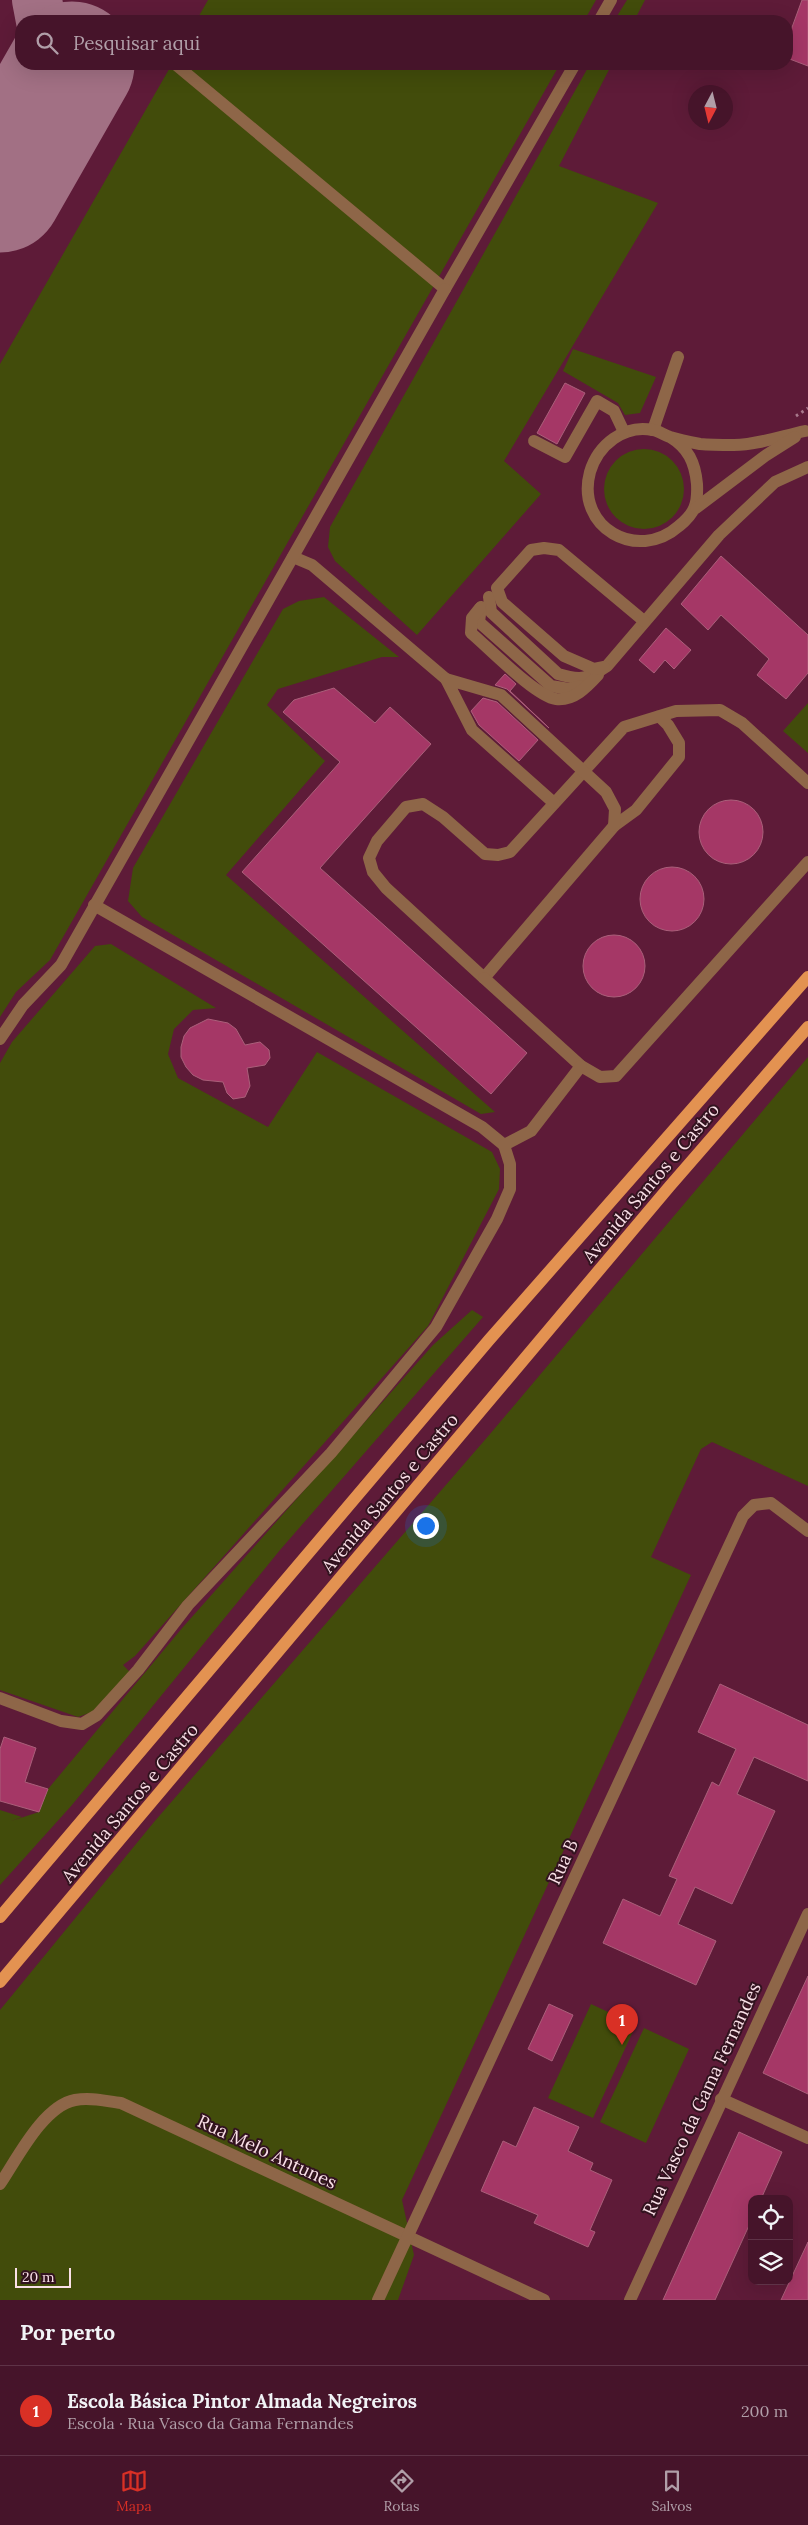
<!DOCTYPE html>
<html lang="pt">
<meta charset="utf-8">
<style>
body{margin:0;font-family:Lora,serif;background:#4d1d32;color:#f1f3f6}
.controls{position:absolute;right:15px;bottom:15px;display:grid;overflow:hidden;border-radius:10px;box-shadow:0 5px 20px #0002}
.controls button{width:45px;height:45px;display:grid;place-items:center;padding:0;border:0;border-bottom:1px solid #5e3347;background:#46142a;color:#f1f3f6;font:25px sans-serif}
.compass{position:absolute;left:688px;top:85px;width:45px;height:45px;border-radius:50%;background:#46142a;box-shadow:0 5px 20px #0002;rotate:187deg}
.scale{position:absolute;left:15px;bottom:12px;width:56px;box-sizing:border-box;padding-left:5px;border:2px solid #fae0e8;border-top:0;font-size:14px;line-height:18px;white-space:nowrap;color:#fae0e8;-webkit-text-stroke:4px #32131f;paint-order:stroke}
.you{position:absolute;left:425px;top:1525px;width:18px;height:18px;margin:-12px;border:4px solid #fff;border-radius:50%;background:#1a73e8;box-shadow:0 0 0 8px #1a73e833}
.badge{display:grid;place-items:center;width:32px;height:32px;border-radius:50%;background:#d93025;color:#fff;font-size:16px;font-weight:700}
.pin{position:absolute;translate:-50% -41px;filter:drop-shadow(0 1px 2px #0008)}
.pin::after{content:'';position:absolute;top:26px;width:18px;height:15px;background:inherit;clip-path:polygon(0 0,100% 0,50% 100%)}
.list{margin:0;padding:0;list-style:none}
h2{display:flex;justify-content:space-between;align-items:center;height:65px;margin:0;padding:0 20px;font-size:21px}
h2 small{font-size:16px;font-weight:400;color:#b09ea8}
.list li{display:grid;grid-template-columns:32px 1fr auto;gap:15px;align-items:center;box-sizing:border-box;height:90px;padding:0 20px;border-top:1px solid #5e3347}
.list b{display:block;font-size:19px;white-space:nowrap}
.list p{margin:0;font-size:16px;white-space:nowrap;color:#b09ea8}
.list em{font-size:16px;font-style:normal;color:#b09ea8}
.icon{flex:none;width:28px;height:28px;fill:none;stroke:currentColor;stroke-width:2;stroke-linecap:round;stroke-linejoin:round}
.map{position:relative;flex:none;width:808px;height:2300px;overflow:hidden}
.search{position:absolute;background:#46142a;box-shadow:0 5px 20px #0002;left:15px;right:15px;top:15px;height:55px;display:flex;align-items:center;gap:12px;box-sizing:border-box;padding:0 18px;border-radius:20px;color:#b09ea8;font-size:19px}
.sheet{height:155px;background:#46142a}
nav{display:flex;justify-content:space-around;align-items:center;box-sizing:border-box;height:70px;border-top:1px solid #5e3347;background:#46142a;font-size:14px;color:#b09ea8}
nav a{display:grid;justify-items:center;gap:2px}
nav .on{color:#d93025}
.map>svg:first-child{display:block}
.green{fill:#424c0b}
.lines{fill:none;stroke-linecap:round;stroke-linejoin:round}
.taxiway{stroke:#a27084;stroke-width:50}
.runway{stroke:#a27084;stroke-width:125}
.building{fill:#a53766;stroke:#aa5f7a}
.path{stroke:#a8798c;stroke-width:3;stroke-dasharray:2.5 4;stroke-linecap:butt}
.minor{stroke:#8e6648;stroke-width:12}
.major{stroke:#e39251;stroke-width:12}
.labels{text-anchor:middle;stroke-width:4;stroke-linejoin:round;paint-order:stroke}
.street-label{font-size:18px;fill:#fae0e8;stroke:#32131f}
</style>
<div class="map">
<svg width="808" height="2300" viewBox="0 0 808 2300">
<rect width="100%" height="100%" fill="#5e1b38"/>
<g class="green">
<polygon points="208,0 596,0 584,21 196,21"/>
<polygon points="627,0 645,0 634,21 614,21"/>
<polygon points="172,64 560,64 50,960 16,992 0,1017 0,364"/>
<polygon points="590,64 612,64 559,166 658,203 504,461 541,494 417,635 335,561 328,547 330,527"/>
<polygon points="573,349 656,377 640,413 625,415 618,403 563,371"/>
<circle cx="644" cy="489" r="40"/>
<polygon points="324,597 399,657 382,657 278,689 267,705 325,761 226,875 495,1112 481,1114 142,917 128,901 133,868 283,609 299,601"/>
<polygon points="808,703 808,753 783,731"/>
<polygon points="111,944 216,1008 193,1010 174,1029 168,1054 178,1078 268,1127 317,1052 492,1152 500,1169 499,1189 428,1326 135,1656 123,1665 130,1672 92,1712 78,1717 0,1690 0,1063 12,1042 95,946"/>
<polygon points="808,1057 808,1486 712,1442 701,1449 651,1557 691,1575 402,2200 414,2255 398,2300 0,2300 0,2010 154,1822 490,1434"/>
<polygon points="472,1310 483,1317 280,1550 72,1805 0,1885 0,1810 22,1817 11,1821 39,1812 48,1789 183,1627 433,1345"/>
<polygon points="591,2004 636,2025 593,2118 548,2098"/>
<polygon points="644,2028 689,2049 646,2143 600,2122"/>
</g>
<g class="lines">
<g class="taxiway">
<polyline points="37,0 41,21"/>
<polyline points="36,128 43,64"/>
</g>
<polyline class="runway" points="0,190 72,64"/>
</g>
<g class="building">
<polygon points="802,0 808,0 808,66 787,58 787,41"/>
<polygon points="565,383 585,393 557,444 537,433"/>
<polygon points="721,556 808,635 808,673 786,699 757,675 769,659 721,615 708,630 681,604"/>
<polygon points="666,628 691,650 674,669 665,660 654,673 639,660"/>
<polygon points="505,674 516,684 510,691 549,728 507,689 495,685"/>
<polygon points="334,688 375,723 390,707 431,744 320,868 527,1053 491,1094 242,872 340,762 283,712 294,700"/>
<polygon points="483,698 497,702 538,740 519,761 479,725 471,711"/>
<circle cx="731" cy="832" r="32"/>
<circle cx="672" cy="899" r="32"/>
<circle cx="614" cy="966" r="31"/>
<polygon points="208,1019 228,1023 236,1029 245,1045 260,1042 269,1050 270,1058 265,1065 247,1068 250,1086 245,1097 233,1099 227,1093 223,1082 203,1080 193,1075 186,1067 181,1057 181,1047 184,1036 190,1028"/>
<polygon points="720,1684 808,1725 808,1781 754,1757 737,1794 775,1811 732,1904 695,1887 678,1924 716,1941 696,1985 603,1943 623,1899 660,1916 677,1879 669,1876 712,1782 719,1786 736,1749 698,1732"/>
<polygon points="4,1737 36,1748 25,1782 48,1789 39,1812 0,1801 0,1749"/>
<polygon points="808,1976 808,2094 763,2073"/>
<polygon points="549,2004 573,2015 552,2061 528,2049"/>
<polygon points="534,2107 579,2127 568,2151 593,2163 590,2170 612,2180 590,2230 595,2232 588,2247 534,2223 538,2215 481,2191 503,2141 516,2147"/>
<polygon points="739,2132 782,2152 761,2199 752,2199 752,2219 715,2300 663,2300"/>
<polygon points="808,2242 808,2300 781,2300"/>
</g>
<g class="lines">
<polyline class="path" points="796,416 808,408"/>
<g class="minor">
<polyline points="599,21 611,0"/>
<polyline points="175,64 445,289 575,64"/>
<polyline points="653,430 678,357"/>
<path d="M670 437C688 448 695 462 697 484 698 504 695 513 679 526 637 563 575 527 590 472 598 445 624 424 653 430 659 431 664 435 670 437 680 440 690 442 700 444 711 445 723 445 734 445 757 445 782 436 805 431"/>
<polyline points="534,441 565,457 597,401 614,411 624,432"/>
<polyline points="696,508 765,456 795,437"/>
<polyline points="293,557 312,565 446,679"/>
<path d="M489 597 491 612 558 674C581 681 588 679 607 666L719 535 775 482 808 467"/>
<polyline points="481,607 479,622 551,686 569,689 582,686"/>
<path d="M480 608 472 618 471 633C489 648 535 696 556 699 574 701 587 687 598 675"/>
<polyline points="604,667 594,669 564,656 502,602 497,588 531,550 544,548 559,550 644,621"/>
<polyline points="659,716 668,725 679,743 679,757 636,810 614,826 484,978 386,888 373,872 369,858 377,841 406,807 423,804 443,817 485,854 498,855 510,852 624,727 676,711 720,710 742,723 808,783"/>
<polyline points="554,803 472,730 446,679 501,695 606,792 615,809 614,826"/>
<polyline points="94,905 482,1127 504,1145"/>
<polyline points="484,978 581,1066 600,1077 616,1076 808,862"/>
<polyline points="0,1039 23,1005 61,965 445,289"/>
<polyline points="0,1698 61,1721 82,1724 97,1715 138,1670 188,1605 331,1453 436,1327 497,1219 510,1189 510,1164 504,1145 531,1131 581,1066"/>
<polyline points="721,2099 808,2138"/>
<path d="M0 2184C17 2159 43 2106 75 2100 91 2097 105 2101 121 2103L544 2300"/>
<polyline points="378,2300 743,1516 754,1505 771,1503 808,1531"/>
<polyline points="630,2300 808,1914"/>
</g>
<g class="major">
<polyline points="0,1917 489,1340 808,977"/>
<polyline points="0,1982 669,1187 808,1027"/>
</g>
</g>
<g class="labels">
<g class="street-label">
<text transform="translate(651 1183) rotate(-50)" y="6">Avenida Santos e Castro</text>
<text transform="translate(390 1493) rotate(-50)" y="6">Avenida Santos e Castro</text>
<text transform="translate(130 1803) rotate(-50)" y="6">Avenida Santos e Castro</text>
<text transform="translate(563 1862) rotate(-65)" y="6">Rua B</text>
<text transform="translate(702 2099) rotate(-65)" y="6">Rua Vasco da Gama Fernandes</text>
<text transform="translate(267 2152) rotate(25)" y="6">Rua Melo Antunes</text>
</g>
</g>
</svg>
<div class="controls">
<button><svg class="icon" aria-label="locate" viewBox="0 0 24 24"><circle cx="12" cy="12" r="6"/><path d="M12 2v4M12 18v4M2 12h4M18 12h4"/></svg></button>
<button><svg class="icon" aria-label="layers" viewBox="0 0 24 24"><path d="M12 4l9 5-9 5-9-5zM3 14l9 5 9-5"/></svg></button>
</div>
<svg class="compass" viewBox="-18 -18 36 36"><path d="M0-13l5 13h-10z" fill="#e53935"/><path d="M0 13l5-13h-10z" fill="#b09ea8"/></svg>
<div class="scale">20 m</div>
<div class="you"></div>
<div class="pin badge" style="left:622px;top:2045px">1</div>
<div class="search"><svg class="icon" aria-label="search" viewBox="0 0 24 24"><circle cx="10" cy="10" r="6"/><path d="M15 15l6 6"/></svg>Pesquisar aqui</div>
</div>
<section class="sheet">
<h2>Por perto<small></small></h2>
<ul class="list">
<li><span class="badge">1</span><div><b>Escola Básica Pintor Almada Negreiros</b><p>Escola · Rua Vasco da Gama Fernandes</p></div><em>200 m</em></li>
</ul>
</section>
<nav>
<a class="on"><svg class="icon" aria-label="map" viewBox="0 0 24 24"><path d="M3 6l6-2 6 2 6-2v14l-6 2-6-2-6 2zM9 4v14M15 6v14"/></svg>Mapa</a>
<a><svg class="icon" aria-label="directions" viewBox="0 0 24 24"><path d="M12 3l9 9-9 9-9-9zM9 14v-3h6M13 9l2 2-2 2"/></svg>Rotas</a>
<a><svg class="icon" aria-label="saved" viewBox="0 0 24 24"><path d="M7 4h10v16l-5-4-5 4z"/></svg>Salvos</a>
</nav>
